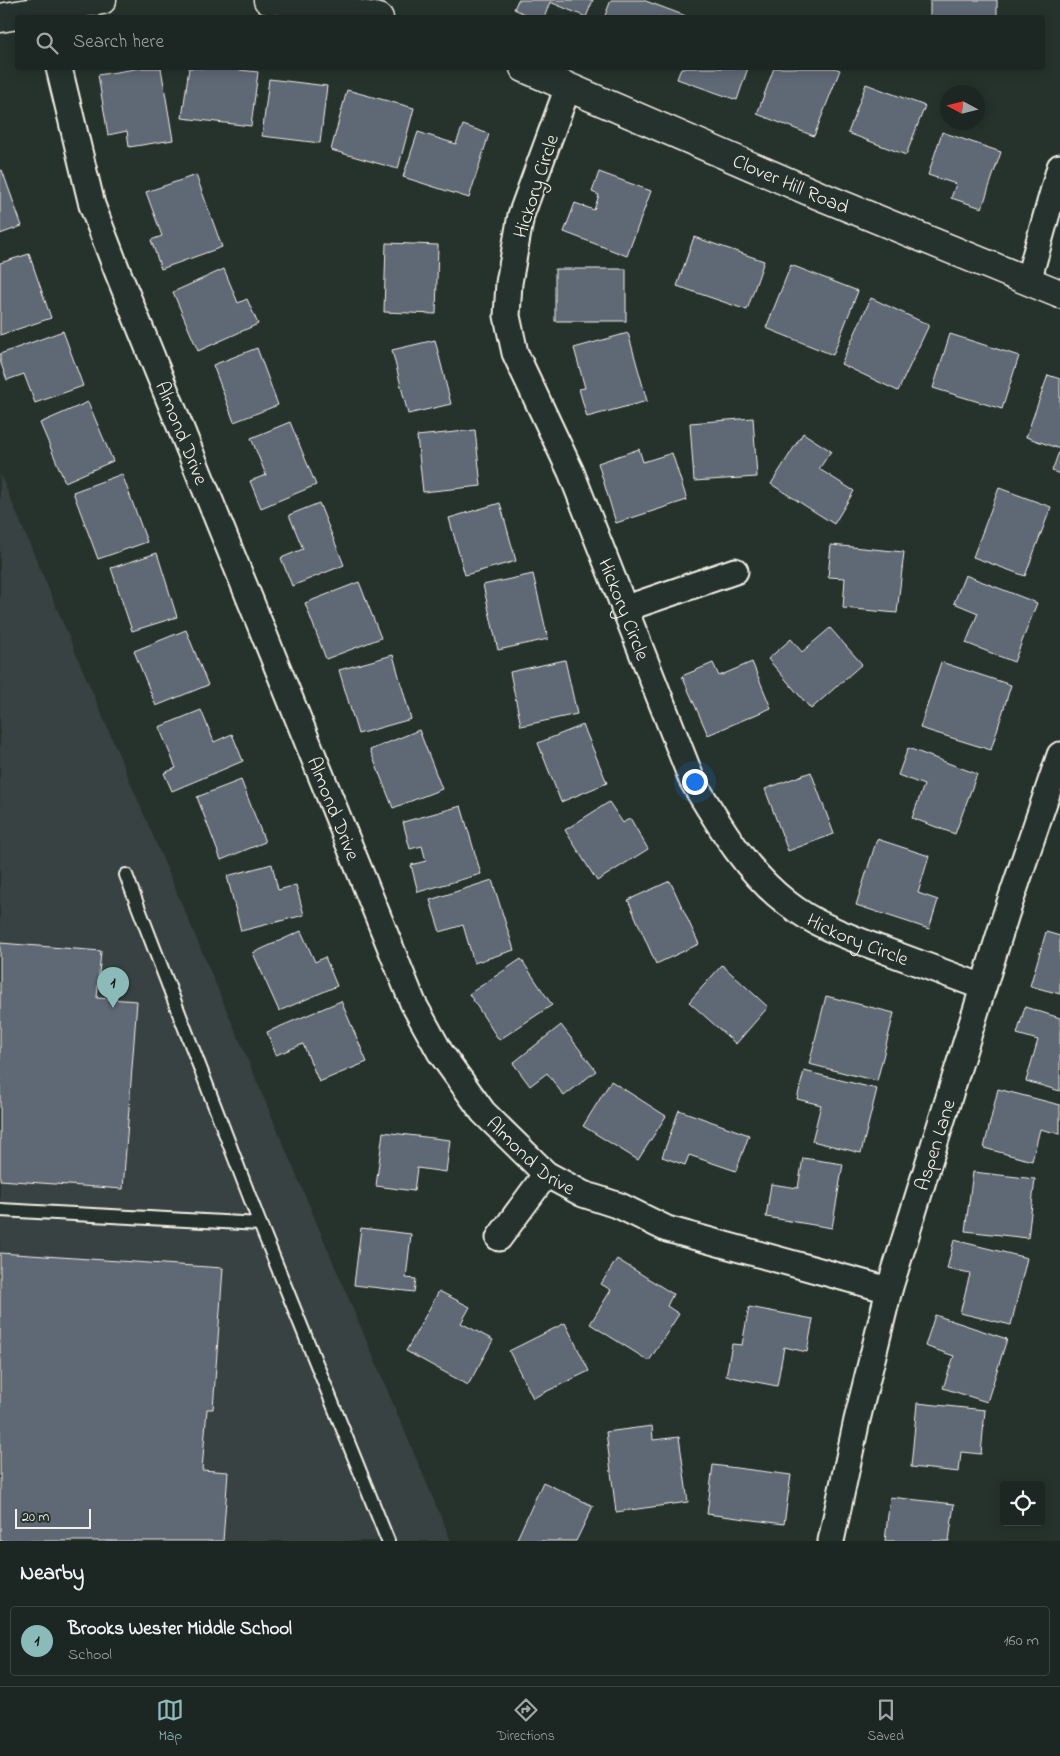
<!DOCTYPE html>
<style>
body{margin:0;font-family:"Indie Flower",sans-serif;background:#252e2a;color:#f1f3f6}
.controls{position:absolute;right:15px;bottom:15px;display:grid;overflow:hidden;border-radius:5px;box-shadow:0 2px 12px #0003}
.controls button{width:45px;height:45px;display:grid;place-items:center;padding:0;border:0;border-bottom:1px solid #3a4340;background:#1c2622;color:#f1f3f6;font:25px sans-serif}
.compass{position:absolute;left:940px;top:85px;width:45px;height:45px;border-radius:50%;background:#1c2622;box-shadow:0 2px 12px #0003;rotate:277deg}
.scale{position:absolute;left:15px;bottom:12px;width:76px;box-sizing:border-box;padding-left:5px;border:2px solid #f4f1e8;border-top:0;font-size:14px;line-height:18px;white-space:nowrap;color:#f4f1e8;-webkit-text-stroke:4px #26332d;paint-order:stroke}
.you{position:absolute;left:694px;top:781px;width:18px;height:18px;margin:-12px;border:4px solid #fff;border-radius:50%;background:#1a73e8;box-shadow:0 0 0 8px #1a73e833}
.badge{display:grid;place-items:center;width:32px;height:32px;border-radius:50%;background:#8bbbb9;color:#111;font-size:16px;font-weight:700}
.pin{position:absolute;translate:-50% -41px;filter:drop-shadow(0 1px 2px #0008)}
.pin::after{content:'';position:absolute;top:26px;width:18px;height:15px;background:inherit;clip-path:polygon(0 0,100% 0,50% 100%)}
.list{margin:0;padding:0;list-style:none}
h2{display:flex;justify-content:space-between;align-items:center;height:65px;margin:0;padding:0 20px;font-size:21px}
h2 small{font-size:16px;font-weight:400;color:#a0a5a5}
.list li{display:grid;grid-template-columns:32px 1fr auto;gap:15px;align-items:center;box-sizing:border-box;height:70px;margin:0 10px 10px;padding:0 10px;border:1px solid #3a4340;border-radius:5px}
.list b{display:block;font-size:19px;white-space:nowrap}
.list p{margin:0;font-size:16px;white-space:nowrap;color:#a0a5a5}
.list em{font-size:16px;font-style:normal;color:#a0a5a5}
.icon{flex:none;width:28px;height:28px;fill:none;stroke:currentColor;stroke-width:2;stroke-linecap:round;stroke-linejoin:round}
.map{position:relative;flex:none;width:1060px;height:1541px;overflow:hidden}
.search{position:absolute;background:#1c2622;box-shadow:0 2px 12px #0003;left:15px;right:15px;top:15px;height:55px;display:flex;align-items:center;gap:12px;box-sizing:border-box;padding:0 18px;border-radius:5px;color:#a0a5a5;font-size:19px}
.sheet{height:145px;background:#1c2622}
nav{display:flex;justify-content:space-around;align-items:center;box-sizing:border-box;height:70px;border-top:1px solid #3a4340;background:#1c2622;font-size:14px;color:#a0a5a5}
nav a{display:grid;justify-items:center;gap:2px}
nav .on{color:#8bbbb9}
.map>svg:first-child{display:block}
.built{fill:#374343}
.building{fill:#5f6775;stroke:#f4f1e8}
.lines{fill:none;stroke-linecap:round;stroke-linejoin:round}
.lane-casing{stroke:#f4f1e8;stroke-width:16}
.street-casing{stroke:#f4f1e8;stroke-width:29}
.secondary-casing{stroke:#f4f1e8;stroke-width:31}
.lane{stroke:#26332d;stroke-width:12}
.street{stroke:#26332d;stroke-width:25}
.secondary{stroke:#26332d;stroke-width:28}
.labels{text-anchor:middle;stroke-width:4;stroke-linejoin:round;paint-order:stroke}
.street-label{font-size:20px;fill:#f4f1e8;stroke:#26332d}
</style>
<div class="map">
<svg width="1060" height="1541" viewBox="0 0 1060 1541">
<rect width="100%" height="100%" fill="#26332d"/>
<filter id="ink" filterUnits="userSpaceOnUse"><feTurbulence type="fractalNoise" baseFrequency=".02" numOctaves="2"/><feDisplacementMap in="SourceGraphic" scale="10" xChannelSelector="R" yChannelSelector="G"/><feConvolveMatrix kernelMatrix="1 2 1 2 8 2 1 2 1" color-interpolation-filters="sRGB"/></filter>
<g filter="url(#ink)">
<polygon class="built" points="0,474 451,1541 0,1541"/>
<g class="building">
<polygon points="518,0 593,0 586,17 550,2 544,18 533,18 514,9"/>
<polygon points="611,0 643,0 686,16 686,18 604,18"/>
<rect x="930" y="0" width="67" height="18"/>
<polygon points="141,68 161,68 173,140 129,147 127,131 108,135 98,75"/>
<polygon points="189,68 222,68 258,72 251,126 182,118"/>
<polygon points="681,68 748,68 737,100 677,79"/>
<polygon points="774,68 834,68 840,70 814,136 757,114"/>
<polygon points="269,79 327,86 320,143 262,136"/>
<polygon points="866,84 925,106 906,155 848,133"/>
<polygon points="347,90 414,108 398,169 331,150"/>
<polygon points="463,125 489,134 469,198 403,177 418,132 456,144"/>
<polygon points="942,132 1001,152 982,208 951,198 956,184 928,175"/>
<polygon points="2,170 22,226 0,234 0,171"/>
<polygon points="599,172 651,191 627,256 564,232 575,203 594,210 599,195 592,192"/>
<polygon points="196,175 222,247 161,269 151,240 162,236 146,192"/>
<polygon points="694,237 764,261 747,310 677,286"/>
<polygon points="386,243 438,245 436,314 384,312"/>
<polygon points="29,254 51,318 0,335 0,263"/>
<polygon points="791,265 858,291 833,355 766,328"/>
<polygon points="224,269 238,303 247,299 258,324 198,351 173,292"/>
<rect x="555" y="269" width="71" height="52"/>
<polygon points="871,298 929,325 898,391 841,364"/>
<polygon points="63,331 83,386 35,403 24,374 7,380 0,361 0,354"/>
<polygon points="628,333 647,401 587,417 579,389 585,388 574,348"/>
<polygon points="950,334 1019,356 1002,409 933,388"/>
<polygon points="435,340 451,404 408,414 392,350"/>
<polygon points="257,348 278,405 234,422 213,365"/>
<polygon points="1048,375 1060,379 1060,449 1026,437"/>
<polygon points="88,402 113,461 65,482 40,423"/>
<polygon points="753,418 757,477 694,481 690,423"/>
<polygon points="290,422 316,485 261,508 250,481 266,475 251,438"/>
<polygon points="475,430 481,486 423,492 417,436"/>
<polygon points="803,433 831,451 819,469 854,491 834,524 771,484"/>
<polygon points="639,449 643,462 672,453 687,500 616,523 598,463"/>
<polygon points="1060,449 1060,474 1052,471"/>
<polygon points="122,474 147,542 98,559 73,492"/>
<polygon points="999,488 1051,507 1025,576 973,557"/>
<polygon points="319,503 344,565 292,586 281,558 303,549 289,515"/>
<polygon points="500,503 516,561 465,575 449,518"/>
<polygon points="831,545 904,552 897,613 843,608 845,578 828,577"/>
<polygon points="157,553 177,617 132,631 111,568"/>
<polygon points="533,574 548,639 498,650 483,585"/>
<polygon points="965,575 1037,603 1014,662 966,643 978,613 954,603"/>
<polygon points="359,582 381,638 326,659 305,603"/>
<polygon points="830,628 862,664 811,709 768,659 791,639 802,652"/>
<polygon points="186,630 208,685 156,706 134,651"/>
<polygon points="393,655 411,719 358,734 339,670"/>
<polygon points="565,660 577,714 521,726 510,672"/>
<polygon points="752,662 771,708 708,735 682,676 713,663 719,676"/>
<polygon points="941,662 1011,685 991,750 920,728"/>
<polygon points="201,710 214,742 232,734 243,761 172,791 164,773 176,768 159,727"/>
<polygon points="583,725 607,783 561,802 538,743"/>
<polygon points="419,730 442,789 393,808 370,750"/>
<polygon points="908,748 977,774 955,834 912,818 924,785 898,775"/>
<polygon points="811,772 834,834 788,851 765,789"/>
<polygon points="241,780 265,842 221,860 197,797"/>
<polygon points="609,802 623,823 630,818 648,849 597,881 565,830"/>
<polygon points="461,806 481,874 418,892 411,865 426,861 422,846 410,849 403,822"/>
<polygon points="877,839 929,856 918,893 938,900 929,929 856,905"/>
<polygon points="272,864 278,890 296,885 304,915 241,931 227,876"/>
<polygon points="492,880 514,950 474,963 463,925 440,932 430,900"/>
<polygon points="670,881 699,944 656,964 628,900"/>
<polygon points="301,931 315,962 325,957 337,986 279,1011 253,953"/>
<polygon points="1046,932 1060,936 1060,994 1030,986"/>
<polygon points="0,943 101,951 97,998 137,1001 123,1189 0,1180"/>
<polygon points="521,959 552,1005 499,1040 469,994"/>
<polygon points="722,965 768,1007 736,1044 689,1002"/>
<polygon points="826,996 894,1013 877,1081 809,1064"/>
<polygon points="341,1001 367,1062 319,1082 303,1044 276,1055 267,1032"/>
<polygon points="1025,1007 1060,1018 1060,1091 1026,1081 1038,1040 1017,1034"/>
<polygon points="561,1025 596,1071 564,1096 547,1073 530,1086 513,1063"/>
<polygon points="804,1071 877,1089 861,1153 812,1141 821,1105 797,1099"/>
<polygon points="611,1081 666,1116 638,1160 583,1126"/>
<polygon points="998,1089 1060,1105 1060,1134 1040,1129 1032,1161 984,1148"/>
<polygon points="679,1110 749,1135 736,1171 689,1155 685,1165 662,1157"/>
<polygon points="383,1132 450,1140 446,1172 417,1168 414,1191 376,1186"/>
<polygon points="803,1158 843,1164 832,1228 766,1217 771,1184 798,1188"/>
<polygon points="973,1172 1035,1179 1028,1238 965,1231"/>
<polygon points="361,1228 411,1234 406,1278 416,1279 414,1292 354,1285"/>
<polygon points="954,1240 1027,1258 1011,1325 960,1313 970,1274 947,1269"/>
<polygon points="0,1253 223,1268 213,1409 207,1409 202,1470 228,1472 223,1541 0,1541"/>
<polygon points="617,1259 673,1294 667,1306 679,1314 649,1361 590,1324 611,1290 601,1284"/>
<polygon points="439,1291 470,1307 461,1323 493,1340 468,1385 406,1351"/>
<polygon points="749,1307 813,1319 807,1352 784,1347 777,1386 726,1376 732,1344 742,1345"/>
<polygon points="935,1315 1007,1339 987,1402 943,1388 954,1356 925,1346"/>
<polygon points="565,1323 589,1371 533,1398 509,1351"/>
<polygon points="917,1403 985,1410 981,1454 961,1452 959,1472 911,1467"/>
<polygon points="652,1426 653,1440 679,1437 688,1502 616,1512 606,1432"/>
<polygon points="713,1465 791,1475 784,1524 707,1514"/>
<polygon points="543,1482 593,1506 576,1541 516,1541"/>
<polygon points="890,1497 954,1504 949,1541 885,1541"/>
</g>
<g class="lines">
<g class="lane-casing">
<g id="lane">
<polyline points="126,875 260,1224 388,1541"/>
<polyline points="0,1210 260,1224"/>
</g>
</g>
<g class="street-casing">
<g id="street">
<path id="s1" d="M59 68 92 205 118 273 413 1003 440 1052 483 1112 546 1174 583 1194 620 1206 667 1229 889 1290"/>
<path id="s2" d="M568 87 521 215 509 283 507 316 515 353 571 472 692 780C718 823 746 872 787 903 816 926 852 938 886 951 919 963 951 975 983 987"/>
<polyline points="1028,281 1060,167"/>
<polyline points="624,609 735,571"/>
<polyline points="499,1238 546,1174"/>
<path id="s3" d="M831 1541 857 1420 889 1290 1006 914 1060 755"/>
</g>
</g>
<g class="secondary-casing">
<g id="secondary">
<polyline points="268,0 295,2 379,18"/>
<polyline points="0,18 102,0"/>
<path id="s4" d="M524 68 818 195 1060 294"/>
</g>
</g>
<use href="#lane" class="lane"/>
<use href="#street" class="street"/>
<use href="#secondary" class="secondary"/>
</g>
</g>
<g class="labels">
<g class="street-label">
<text dy="7" stroke="none"><textPath href="#s4" startOffset="291">Clover Hill Road</textPath></text>
<text transform="translate(535 186) rotate(-72)" y="7">Hickory Circle</text>
<text dy="7" stroke="none"><textPath href="#s1" startOffset="386">Almond Drive</textPath></text>
<text dy="7" stroke="none"><textPath href="#s2" startOffset="555">Hickory Circle</textPath></text>
<text dy="7" stroke="none"><textPath href="#s1" startOffset="791">Almond Drive</textPath></text>
<text dy="7" stroke="none"><textPath href="#s2" startOffset="975">Hickory Circle</textPath></text>
<text dy="7" stroke="none"><textPath href="#s3" startOffset="410">Aspen Lane</textPath></text>
<text dy="7" stroke="none"><textPath href="#s1" startOffset="1196">Almond Drive</textPath></text>
</g>
</g>
</svg>
<div class="controls">
<button><svg class="icon" aria-label="locate" viewBox="0 0 24 24"><circle cx="12" cy="12" r="6"/><path d="M12 2v4M12 18v4M2 12h4M18 12h4"/></svg></button>
</div>
<svg class="compass" viewBox="-18 -18 36 36"><path d="M0-13l5 13h-10z" fill="#e53935"/><path d="M0 13l5-13h-10z" fill="#a0a5a5"/></svg>
<div class="scale">20 m</div>
<div class="you"></div>
<div class="pin badge" style="left:113px;top:1008px">1</div>
<div class="search"><svg class="icon" aria-label="search" viewBox="0 0 24 24"><circle cx="10" cy="10" r="6"/><path d="M15 15l6 6"/></svg>Search here</div>
</div>
<section class="sheet">
<h2>Nearby<small></small></h2>
<ul class="list">
<li><span class="badge">1</span><div><b>Brooks Wester Middle School</b><p>School</p></div><em>160 m</em></li>
</ul>
</section>
<nav>
<a class="on"><svg class="icon" aria-label="map" viewBox="0 0 24 24"><path d="M3 6l6-2 6 2 6-2v14l-6 2-6-2-6 2zM9 4v14M15 6v14"/></svg>Map</a>
<a><svg class="icon" aria-label="directions" viewBox="0 0 24 24"><path d="M12 3l9 9-9 9-9-9zM9 14v-3h6M13 9l2 2-2 2"/></svg>Directions</a>
<a><svg class="icon" aria-label="saved" viewBox="0 0 24 24"><path d="M7 4h10v16l-5-4-5 4z"/></svg>Saved</a>
</nav>
